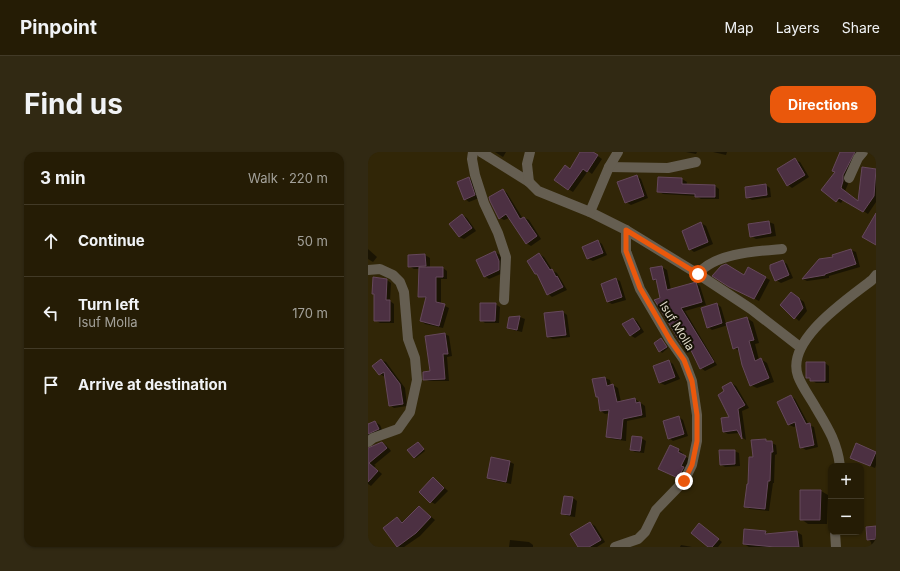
<!DOCTYPE html>
<meta charset="utf-8">
<style>
body{margin:0;font-family:Inter,sans-serif;background:#312913;color:#f1f3f6}
.controls{position:absolute;right:12px;bottom:12px;display:grid;overflow:hidden;border-radius:8px;box-shadow:0 1px 3px #0004}
.controls button{width:36px;height:36px;display:grid;place-items:center;padding:0;border:0;border-bottom:1px solid #423a27;background:#251c05;color:#f1f3f6;font:20px sans-serif}
.stop{position:absolute;width:12px;height:12px;margin:-9px;border:3px solid #ea580c;border-radius:50%;background:#fff}
.stop.end{background:#ea580c;border-color:#fff;box-shadow:0 1px 4px #0008}
.list{margin:0;padding:0;list-style:none}
h2{display:flex;justify-content:space-between;align-items:center;height:52px;margin:0;padding:0 16px;font-size:17px}
h2 small{font-size:13px;font-weight:400;color:#a3a19a}
.list li{display:grid;grid-template-columns:26px 1fr auto;gap:12px;align-items:center;box-sizing:border-box;height:72px;padding:0 16px;border-top:1px solid #423a27}
.list b{display:block;font-size:15px;white-space:nowrap}
.list p{margin:0;font-size:13px;white-space:nowrap;color:#a3a19a}
.list em{font-size:13px;font-style:normal;color:#a3a19a}
.icon{flex:none;width:22px;height:22px;fill:none;stroke:currentColor;stroke-width:2;stroke-linecap:round;stroke-linejoin:round}
.map{position:relative;flex:none;width:508px;height:395px;overflow:hidden;border-radius:12px}
header{display:flex;align-items:center;gap:24px;box-sizing:border-box;height:56px;padding:0 20px;background:#251c05;border-bottom:1px solid #423a27}
header strong{font-size:19px}
nav{display:flex;gap:22px;margin-inline-start:auto;font-size:14px}
.intro{display:flex;align-items:center;justify-content:space-between;box-sizing:border-box;height:96px;padding:0 24px}
h1{margin:0;font-size:28px}
.button{padding:10px 18px;border-radius:12px;background:#ea580c;color:#fff;font-size:14px;font-weight:700}
main{display:flex;gap:24px;padding:0 24px}
aside{flex:1;background:#251c05;border-radius:12px;box-shadow:0 1px 3px #0004}
.map>svg:first-child{display:block}
.shadow{fill:#0007}
.building{fill:#4c3042;stroke:#65485b}
.lines{fill:none;stroke-linecap:round;stroke-linejoin:round}
.minor{stroke:#655e51;stroke-width:10}
.route{stroke:#ea580c;stroke-width:5}
.labels{text-anchor:middle;stroke-width:4;stroke-linejoin:round;paint-order:stroke}
.street-label{font-size:12px;fill:#dfd9c8;stroke:#141004}
</style>
<header>
<strong>Pinpoint</strong>
<nav><a>Map</a><a>Layers</a><a>Share</a></nav>
</header>
<div class="intro"><h1>Find us</h1><a class="button">Directions</a></div>
<main>
<aside>
<h2>3 min<small>Walk · 220 m</small></h2>
<ul class="list">
<li><svg class="icon" aria-label="ahead" viewBox="0 0 24 24"><path d="M12 20V5M6 11l6-6 6 6"/></svg><div><b>Continue</b></div><em>50 m</em></li>
<li><svg class="icon" aria-label="left" viewBox="0 0 24 24"><path d="M17 20v-9H6M10 6l-5 5 5 5"/></svg><div><b>Turn left</b><p>Isuf Molla</p></div><em>170 m</em></li>
<li><svg class="icon" aria-label="arrive" viewBox="0 0 24 24"><path d="M6 21V4h12l-3 4 3 4H6"/></svg><div><b>Arrive at destination</b></div></li>
</ul>
</aside>
<div class="map">
<svg width="508" height="395" viewBox="0 0 508 395">
<rect width="100%" height="100%" fill="#312607"/>
<g class="shadow">
<polygon points="127,0 138,0 135,5"/>
<polygon points="213,0 224,0 234,7 224,22 220,19 205,40 200,37 202,18"/>
<polygon points="318,0 329,0 328,2"/>
<polygon points="345,0 359,0 358,3"/>
<polygon points="473,0 493,0 479,26 480,32 477,39 491,50 495,17 508,18 508,50 500,62 476,47 473,51 469,49 468,20"/>
<polygon points="427,8 432,10 441,25 424,36 420,33"/>
<polygon points="269,24 273,27 280,46 263,53 258,50"/>
<polygon points="101,26 105,29 111,46 101,50 97,47"/>
<polygon points="314,27 319,30 318,34 347,34 351,37 351,47 333,47 328,44 295,42 290,39"/>
<polygon points="398,33 402,36 403,45 384,48 379,45"/>
<polygon points="135,38 139,41 155,67 157,66 161,68 173,87 163,94 158,91 141,66 136,68 132,66"/>
<polygon points="94,63 99,66 108,79 96,87 91,85"/>
<polygon points="401,70 406,72 408,84 388,87 383,84"/>
<polygon points="333,71 338,74 345,92 326,100 322,97"/>
<polygon points="230,89 234,92 239,103 225,109 220,107 215,95"/>
<polygon points="0,97 9,105 5,110 0,107"/>
<polygon points="483,98 488,100 492,115 461,124 461,126 439,129 435,127 451,108 466,106"/>
<polygon points="127,100 132,103 136,112 135,121 121,127 117,124"/>
<polygon points="171,102 176,105 185,119 189,121 199,138 184,145 180,142 171,123 168,122"/>
<polygon points="57,103 62,106 62,116 75,116 79,119 79,127 73,127 73,152 81,156 75,176 57,172 53,169 59,147 51,144 52,117 46,117 41,114 41,104"/>
<polygon points="414,109 419,112 425,126 413,131 408,128"/>
<polygon points="294,115 299,118 303,138 328,131 332,134 338,153 317,159 349,213 337,219 333,216 322,194 319,195 314,193 294,147 290,130 286,128"/>
<polygon points="380,117 402,128 391,149 367,137 376,124"/>
<polygon points="248,127 252,129 258,148 244,152 240,150"/>
<polygon points="19,128 23,131 22,149 26,152 26,171 12,171 7,168"/>
<polygon points="424,141 436,150 439,159 431,169 413,153"/>
<polygon points="127,152 132,155 131,171 117,171 113,168"/>
<polygon points="349,152 353,155 358,172 379,166 385,170 391,191 387,192 391,208 393,207 399,211 406,230 389,236 382,233 372,199 366,196 360,173 344,178 340,175"/>
<polygon points="195,160 199,163 202,185 185,187 180,185"/>
<polygon points="152,165 157,167 154,180 145,178 140,176 142,166"/>
<polygon points="265,167 269,169 276,180 267,186 262,183"/>
<polygon points="77,182 81,184 84,204 79,205 81,229 61,229 56,227 63,220"/>
<polygon points="293,187 300,196 294,201 287,192"/>
<polygon points="13,208 18,210 37,236 39,254 26,256 22,253 18,224 17,225 12,222"/>
<polygon points="301,209 305,212 312,227 297,233 292,231"/>
<polygon points="457,211 461,214 461,231 448,231 439,225"/>
<polygon points="237,226 242,228 243,234 245,233 250,236 253,250 267,247 277,254 278,265 259,269 258,289 244,287 239,285 242,261 237,262 233,259 231,246 229,244"/>
<polygon points="363,231 368,234 381,256 374,259 378,288 375,286 372,281 360,282 356,280 363,266 357,240"/>
<polygon points="423,244 427,247 441,273 446,275 450,295 438,298 433,295 428,274 426,275 421,273 410,251"/>
<polygon points="311,265 315,268 320,284 305,289 301,286"/>
<polygon points="7,270 12,273 15,280 0,286 0,273"/>
<polygon points="273,286 278,289 276,301 267,300 263,298"/>
<polygon points="397,288 408,293 409,302 407,303 406,331 405,331 401,359 382,357 377,354 386,306"/>
<polygon points="14,291 18,293 23,299 6,313 8,314 6,315 14,322 3,334 0,332 0,297"/>
<polygon points="52,292 57,299 48,306 46,305"/>
<polygon points="489,292 508,301 508,313 507,316 488,308"/>
<polygon points="310,298 315,301 314,303 322,307 315,328 296,319"/>
<polygon points="366,299 371,301 372,314 357,315 352,312"/>
<polygon points="142,310 146,312 143,332 124,328 120,326"/>
<polygon points="69,329 80,339 67,352 63,350"/>
<polygon points="453,339 460,343 459,372 440,372 433,367"/>
<polygon points="197,345 205,346 209,349 207,365 199,364 194,361"/>
<polygon points="51,355 67,368 52,384 36,395 31,395 29,394 30,366 36,371"/>
<polygon points="222,371 227,374 237,390 229,395 212,395"/>
<polygon points="331,372 354,390 350,395 342,395"/>
<polygon points="508,375 508,395 504,395 503,390 500,387"/>
<polygon points="397,380 402,383 429,380 434,383 435,395 381,395 376,392"/>
<polygon points="142,388 161,390 165,393 165,395 141,395"/>
<polygon points="0,390 8,395 0,395"/>
<polygon points="313,393 324,395 312,395"/>
</g>
<g class="building">
<polygon points="212,0 225,0 230,3 219,20 215,17 200,38 186,28 197,13 202,17"/>
<polygon points="472,0 487,0 475,23 475,29 473,36 490,49 494,15 508,17 506,44 495,60 471,46 468,50 453,38 467,20 464,19"/>
<polygon points="427,6 437,23 419,34 409,17"/>
<polygon points="269,23 276,44 257,51 249,30"/>
<polygon points="101,25 107,43 96,48 89,30"/>
<polygon points="290,25 314,26 314,32 347,33 347,45 327,45 327,42 289,40"/>
<polygon points="398,32 399,43 378,46 377,35"/>
<polygon points="135,37 152,67 156,65 169,84 158,92 138,62 131,67 122,49 121,45"/>
<polygon points="508,61 508,93 494,85"/>
<polygon points="94,62 104,76 91,85 81,72"/>
<polygon points="401,69 403,81 382,85 380,72"/>
<polygon points="333,70 340,90 321,98 314,79"/>
<polygon points="230,88 235,101 219,107 214,95"/>
<polygon points="483,97 488,112 457,122 457,123 434,127 451,107 465,105 464,103"/>
<polygon points="127,99 131,109 131,118 116,125 108,108"/>
<polygon points="171,101 182,118 184,117 188,125 189,124 195,135 179,143 169,122 167,122 159,109"/>
<polygon points="57,102 58,114 40,115 40,103"/>
<polygon points="415,108 421,123 407,129 402,117 402,113"/>
<polygon points="358,112 376,123 380,115 398,125 386,147 361,135 344,124 353,114"/>
<polygon points="294,114 299,138 328,130 334,150 313,156 346,210 332,217 319,190 314,193 287,149 286,148 292,146 288,127 285,128 282,116"/>
<polygon points="51,115 75,115 75,125 68,125 68,150 77,152 71,174 52,169 58,145 50,145"/>
<polygon points="5,125 19,127 18,148 22,148 22,169 6,169 6,142 4,142"/>
<polygon points="248,126 254,145 239,150 233,132"/>
<polygon points="423,140 431,146 435,156 426,167 412,153"/>
<polygon points="112,151 128,151 127,169 112,169"/>
<polygon points="349,151 354,171 339,176 333,156"/>
<polygon points="195,159 198,183 179,185 176,161"/>
<polygon points="152,164 149,178 139,176 141,165"/>
<polygon points="379,165 386,188 381,189 387,209 393,206 401,226 382,234 374,213 370,195 365,197 358,171"/>
<polygon points="265,166 272,177 262,184 254,172"/>
<polygon points="77,181 80,202 75,202 77,227 55,228 55,220 62,219 57,184"/>
<polygon points="293,186 299,195 291,200 286,191"/>
<polygon points="13,207 32,232 35,252 21,254 16,220 11,223 4,214"/>
<polygon points="301,208 307,225 291,231 285,214"/>
<polygon points="438,210 457,210 457,229 442,229 442,226 438,226"/>
<polygon points="237,225 239,234 245,232 249,250 267,246 268,251 272,250 274,263 255,267 253,287 238,285 241,258 232,259 230,245 228,245 224,227"/>
<polygon points="363,230 377,253 370,257 374,287 369,278 355,280 353,266 361,265 350,243 356,239 354,235"/>
<polygon points="423,243 438,272 442,271 446,293 432,296 427,270 420,273 409,250"/>
<polygon points="311,264 316,282 300,287 295,269"/>
<polygon points="7,269 11,277 0,282 0,272"/>
<polygon points="264,284 274,285 272,299 262,298"/>
<polygon points="398,287 398,289 404,289 405,300 403,300 402,329 400,329 397,357 376,355 379,332 380,332 381,305 385,305 383,288"/>
<polygon points="14,290 19,296 1,311 10,319 0,330 0,296"/>
<polygon points="50,290 56,297 46,306 39,298"/>
<polygon points="488,291 508,300 502,314 482,306"/>
<polygon points="302,293 311,297 310,300 318,304 313,314 316,315 310,326 290,317"/>
<polygon points="351,298 367,298 367,312 352,313"/>
<polygon points="123,305 142,309 138,330 119,326"/>
<polygon points="65,325 76,336 62,351 51,340"/>
<polygon points="432,338 453,338 452,368 432,368"/>
<polygon points="196,344 205,345 202,363 193,362"/>
<polygon points="51,354 63,365 48,381 29,395 15,376 29,365 34,371"/>
<polygon points="222,370 233,388 221,395 210,395 202,382"/>
<polygon points="331,371 351,387 344,395 340,395 323,381"/>
<polygon points="508,374 508,387 499,388 498,375"/>
<polygon points="376,377 398,379 397,382 429,379 431,395 407,395 375,392"/>
</g>
<g class="lines">
<g class="minor">
<polyline points="105,0 104,7 107,23 116,51 130,81 138,105 136,148"/>
<polyline points="113,0 161,30"/>
<polyline points="162,0 159,12 161,30 170,39 222,60 258,78 330,122 383,157 432,195"/>
<polyline points="241,15 300,16 328,10"/>
<polyline points="481,26 490,6 495,0"/>
<polyline points="222,60 241,15 250,0"/>
<polyline points="0,118 12,117 25,123 32,130 36,140 40,187 47,206 49,228 42,260 30,277 5,286 0,290"/>
<path d="M330 122C346 101 390 99 414 97"/>
<path d="M472 314C469 290 460 276 448 256 442 245 434 235 430 224 417 188 480 147 504 128L508 123"/>
<polyline points="467,380 468,395"/>
<polyline points="247,395 270,387 277,380 288,358 316,329 324,313 329,289 329,263 324,229 316,208 302,188 272,137 258,99 258,78"/>
</g>
</g>
<g class="lines">
<polyline class="route" points="316,329 324,313 329,289 329,263 324,229 316,208 302,188 272,136 258,99 258,78 330,122"/>
</g>
<g class="labels">
<g class="street-label">
<text transform="translate(309 174) rotate(58)" y="4">Isuf Molla</text>
</g>
</g>
</svg>
<div class="controls">
<button>+</button>
<button>−</button>
</div>
<div class="stop" style="left:330px;top:122px"></div>
<div class="stop end" style="left:316px;top:329px"></div>
</div>
</main>
